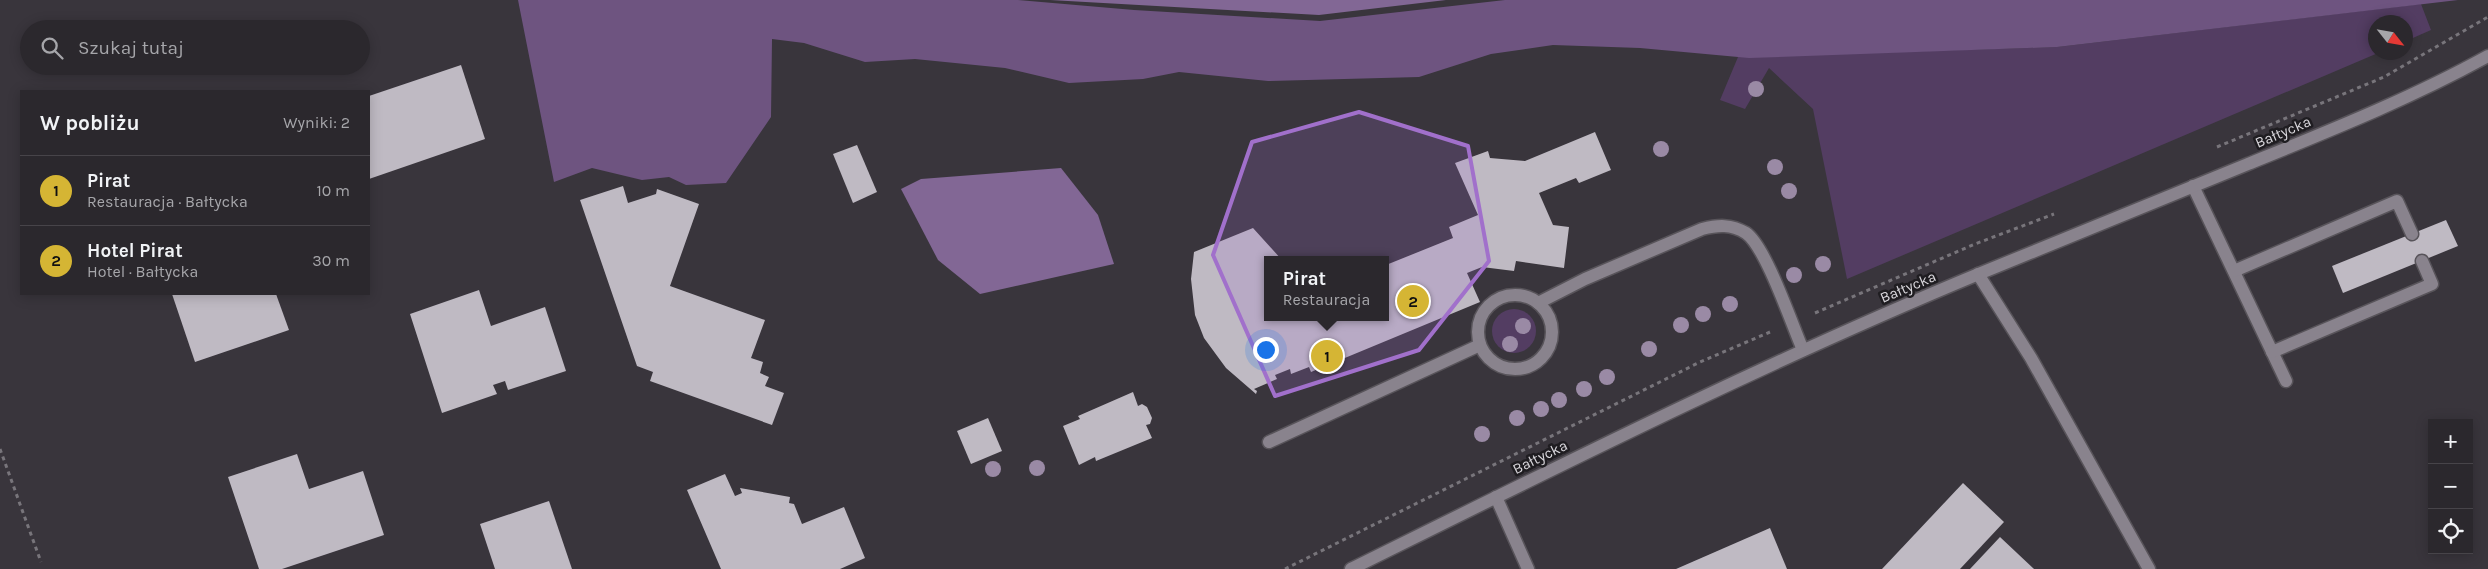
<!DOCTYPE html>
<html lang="pl">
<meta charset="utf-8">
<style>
body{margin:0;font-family:Karla,sans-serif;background:#333035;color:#f1f3f6}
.controls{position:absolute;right:15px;bottom:15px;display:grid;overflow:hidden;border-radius:0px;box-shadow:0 2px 12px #0003}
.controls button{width:45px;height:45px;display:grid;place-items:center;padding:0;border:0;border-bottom:1px solid #474449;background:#2b282d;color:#f1f3f6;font:25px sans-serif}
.compass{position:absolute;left:2368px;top:15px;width:45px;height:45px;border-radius:50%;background:#2b282d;box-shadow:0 2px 12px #0003;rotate:121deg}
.you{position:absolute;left:1265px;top:349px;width:18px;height:18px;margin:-12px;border:4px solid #fff;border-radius:50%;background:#1a73e8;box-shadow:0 0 0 8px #1a73e833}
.badge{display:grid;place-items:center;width:32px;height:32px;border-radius:50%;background:#d5b534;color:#111;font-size:16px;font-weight:700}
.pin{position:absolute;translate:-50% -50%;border:2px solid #fff;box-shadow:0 1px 5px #0006}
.popup{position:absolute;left:1264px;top:256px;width:125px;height:65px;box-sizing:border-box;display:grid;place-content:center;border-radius:0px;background:#2b282d;filter:drop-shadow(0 1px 4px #0005);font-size:16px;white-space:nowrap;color:#a6a6aa}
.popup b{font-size:19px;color:#f1f3f6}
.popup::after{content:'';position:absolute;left:50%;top:100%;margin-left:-10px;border:10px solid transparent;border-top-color:#2b282d}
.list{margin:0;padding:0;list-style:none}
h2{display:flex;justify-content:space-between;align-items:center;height:65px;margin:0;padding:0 20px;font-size:21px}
h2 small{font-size:16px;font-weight:400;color:#a6a6aa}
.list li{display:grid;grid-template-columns:32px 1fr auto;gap:15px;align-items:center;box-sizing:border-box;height:70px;padding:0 20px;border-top:1px solid #474449}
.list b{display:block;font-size:19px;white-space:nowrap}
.list p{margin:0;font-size:16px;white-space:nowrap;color:#a6a6aa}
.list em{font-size:16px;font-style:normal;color:#a6a6aa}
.icon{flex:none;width:28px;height:28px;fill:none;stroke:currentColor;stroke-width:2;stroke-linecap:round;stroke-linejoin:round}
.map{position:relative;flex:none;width:2488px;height:569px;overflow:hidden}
.search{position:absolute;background:#2b282d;box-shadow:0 2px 12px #0003;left:20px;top:20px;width:350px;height:55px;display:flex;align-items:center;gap:12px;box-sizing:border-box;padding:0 18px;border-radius:28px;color:#a6a6aa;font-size:19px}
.panel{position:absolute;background:#2b282d;box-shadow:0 2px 12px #0003;left:20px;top:90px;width:350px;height:205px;border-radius:0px}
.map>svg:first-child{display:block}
.green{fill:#533d62}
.forest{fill:#6e5480}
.water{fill:#826795}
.building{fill:#bfbac3}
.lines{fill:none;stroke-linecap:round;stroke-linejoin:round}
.lane-casing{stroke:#58545a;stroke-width:15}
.street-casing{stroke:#58545a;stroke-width:15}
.secondary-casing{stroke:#58545a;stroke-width:15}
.path{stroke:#78757b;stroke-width:3;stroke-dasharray:4 4;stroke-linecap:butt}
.lane{stroke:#89838d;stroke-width:12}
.street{stroke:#89838d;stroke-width:12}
.secondary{stroke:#89838d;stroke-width:12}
.tree{fill:#9a8aa5}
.marked{fill:#a170cb;fill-opacity:0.2;stroke:#a170cb;stroke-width:4;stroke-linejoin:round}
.labels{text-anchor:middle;stroke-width:5;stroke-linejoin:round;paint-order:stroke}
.street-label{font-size:15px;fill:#d9d7dc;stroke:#1f1d21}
</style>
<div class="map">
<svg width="2488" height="569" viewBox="0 0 2488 569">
<rect width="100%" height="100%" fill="#39353c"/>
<g class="green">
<polygon points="2421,4 2431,30 2406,41 2406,22 2376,22 2376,52 2378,53 1847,279 1813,109 1769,68 1745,109 1720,100 1738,57 2057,47"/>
<circle cx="1514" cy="331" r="22"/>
</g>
<polygon class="forest" points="518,0 1018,0 1134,10 1320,21 1505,0 2458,0 2057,47 1749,58 1640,48 1553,45 1491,54 1419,77 1268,81 1179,72 1143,79 1069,83 1005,68 915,59 865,62 804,43 772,39 771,117 726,183 686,185 669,177 642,180 592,168 554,182"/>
<g class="water">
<polygon points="1050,0 1446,0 1319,15"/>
<polygon points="1061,168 1098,215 1114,264 980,294 938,260 901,189 921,179"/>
</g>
<g class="building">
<polygon points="461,65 485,139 369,179 369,96"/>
<polygon points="1595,132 1611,170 1579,183 1576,178 1539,193 1553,225 1569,227 1564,268 1516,261 1514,271 1482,267 1467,273 1480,302 1311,372 1309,367 1291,374 1290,369 1275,375 1277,379 1254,389 1257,391 1256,394 1226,368 1204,338 1195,315 1191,279 1194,252 1253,228 1282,260 1268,260 1268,317 1386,317 1386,265 1453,238 1449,227 1478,215 1455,163 1488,151 1490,158 1525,161"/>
<polygon points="857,145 877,192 853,203 833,154"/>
<polygon points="623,186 628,203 656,194 657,189 699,204 670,286 765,320 751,358 763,362 760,373 769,377 765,386 784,393 772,425 650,381 653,372 637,366 580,200"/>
<polygon points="2446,220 2458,246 2343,293 2332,266"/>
<polygon points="479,290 491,326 545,307 566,371 508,390 505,381 493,385 497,394 442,413 410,314"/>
<polygon points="172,294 276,294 289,330 195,362"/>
<polygon points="1133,392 1138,406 1142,404 1147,407 1152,418 1150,424 1146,425 1152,438 1096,461 1095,457 1079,465 1063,426 1080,419 1078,416"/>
<polygon points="988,418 1002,451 971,464 957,431"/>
<polygon points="297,454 309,489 363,471 384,535 282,569 259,569 228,477"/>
<polygon points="725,474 735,496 742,493 740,488 790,497 789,503 794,504 802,524 844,507 865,558 840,569 721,569 687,490"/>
<polygon points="1963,483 2004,522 1960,569 1882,569"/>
<polygon points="549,501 572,569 495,569 480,524"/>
<polygon points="1770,528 1787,569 1676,569"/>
<polygon points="2000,537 2034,569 1970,569"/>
</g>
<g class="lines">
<g class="lane-casing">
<g id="lane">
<polyline points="2193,186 2286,381"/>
<polyline points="2234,271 2397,201 2412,234"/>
<polyline points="1978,274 2031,358 2149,569"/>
<circle cx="1515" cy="332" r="37"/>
<path d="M1538 303 1585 279 1702 229C1718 225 1731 224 1746 233 1766 247 1792 325 1803 350"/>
<polyline points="2272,352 2432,284 2422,261"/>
<polyline points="1269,442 1480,345"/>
</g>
</g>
<g class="street-casing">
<polyline id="street" points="1496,497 1528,569"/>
</g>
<g class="secondary-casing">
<path id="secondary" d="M1351 569C1559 466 1766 362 1981 273 2070 236 2159 200 2248 164 2329 131 2412 98 2488 56"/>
</g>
<g class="path">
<polyline points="2217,147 2384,77 2488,17"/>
<polyline points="1815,313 1975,244 2054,214"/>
<polyline points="0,449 41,562"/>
<polyline points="1285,569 1700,362 1770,332"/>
</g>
<use href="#lane" class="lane"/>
<use href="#street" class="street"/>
<use href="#secondary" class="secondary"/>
</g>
<g class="tree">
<circle cx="1756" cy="89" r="8"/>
<circle cx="1661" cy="149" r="8"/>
<circle cx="1775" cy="167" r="8"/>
<circle cx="1789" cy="191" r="8"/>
<circle cx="1823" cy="264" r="8"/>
<circle cx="1794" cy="275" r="8"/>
<circle cx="1730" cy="304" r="8"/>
<circle cx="1703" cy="314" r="8"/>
<circle cx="1681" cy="325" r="8"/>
<circle cx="1523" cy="326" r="8"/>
<circle cx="1510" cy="344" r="8"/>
<circle cx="1649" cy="349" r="8"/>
<circle cx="1607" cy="377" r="8"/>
<circle cx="1584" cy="389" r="8"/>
<circle cx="1559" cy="400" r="8"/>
<circle cx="1541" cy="409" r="8"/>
<circle cx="1517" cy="418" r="8"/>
<circle cx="1482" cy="434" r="8"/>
<circle cx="1037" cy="468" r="8"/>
<circle cx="993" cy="469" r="8"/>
</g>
<path class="marked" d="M1359 112 1468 146 1489 261 1419 350 1275 396 1213 255 1252 142Z"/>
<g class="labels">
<g class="street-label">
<text transform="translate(2283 132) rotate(-23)" y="5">Bałtycka</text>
<text transform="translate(1908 287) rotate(-23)" y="5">Bałtycka</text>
<text transform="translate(1540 457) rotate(-26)" y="5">Bałtycka</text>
</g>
</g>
</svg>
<div class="controls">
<button>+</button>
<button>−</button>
<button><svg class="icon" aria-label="locate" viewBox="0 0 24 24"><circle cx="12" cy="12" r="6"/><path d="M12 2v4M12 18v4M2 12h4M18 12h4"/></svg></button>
</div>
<svg class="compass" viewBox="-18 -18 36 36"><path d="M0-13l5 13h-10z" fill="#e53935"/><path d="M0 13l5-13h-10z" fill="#a6a6aa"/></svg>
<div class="you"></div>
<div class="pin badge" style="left:1327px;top:356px">1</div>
<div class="popup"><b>Pirat</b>Restauracja</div>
<div class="pin badge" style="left:1413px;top:301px">2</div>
<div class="search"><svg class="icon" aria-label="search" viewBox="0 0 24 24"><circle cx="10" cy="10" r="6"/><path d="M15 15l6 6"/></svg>Szukaj tutaj</div>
<section class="panel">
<h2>W pobliżu<small>Wyniki: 2</small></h2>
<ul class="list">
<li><span class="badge">1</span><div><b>Pirat</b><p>Restauracja · Bałtycka</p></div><em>10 m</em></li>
<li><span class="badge">2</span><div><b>Hotel Pirat</b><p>Hotel · Bałtycka</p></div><em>30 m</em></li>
</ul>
</section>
</div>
